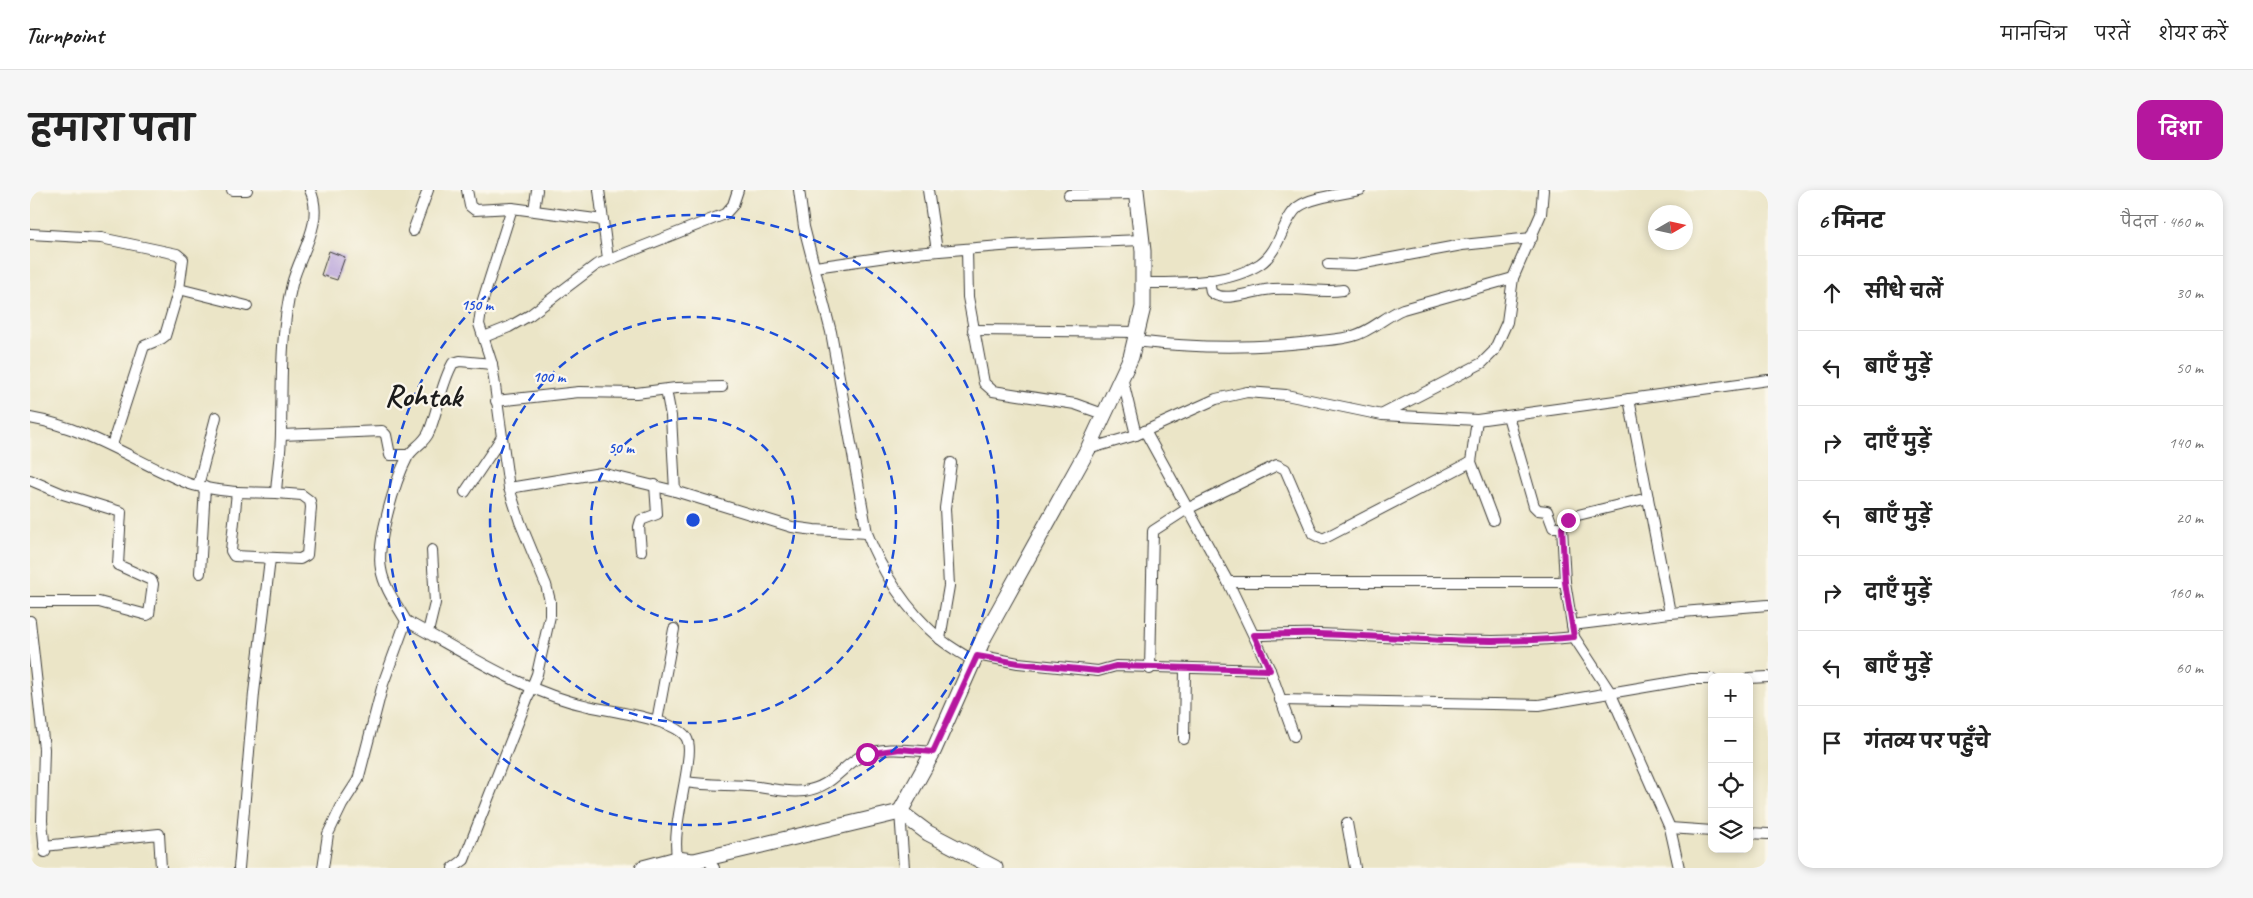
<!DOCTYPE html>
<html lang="hi">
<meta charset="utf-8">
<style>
body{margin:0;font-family:Caveat,"Playpen Sans Deva",sans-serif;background:#f6f6f6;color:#222}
.controls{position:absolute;right:15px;bottom:15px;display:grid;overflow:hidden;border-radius:10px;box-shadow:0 2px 8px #0003}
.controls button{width:45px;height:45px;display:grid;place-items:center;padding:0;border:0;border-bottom:1px solid #e0e0e0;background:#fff;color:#222;font:25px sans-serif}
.compass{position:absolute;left:1618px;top:15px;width:45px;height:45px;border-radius:50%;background:#fff;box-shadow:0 2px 8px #0003;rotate:81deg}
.stop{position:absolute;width:15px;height:15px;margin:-11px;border:4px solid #b5179e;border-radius:50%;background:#fff}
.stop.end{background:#b5179e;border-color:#fff;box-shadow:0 1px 5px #0008}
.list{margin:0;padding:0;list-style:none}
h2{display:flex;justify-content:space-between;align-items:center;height:65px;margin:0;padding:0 20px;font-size:21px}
h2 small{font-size:16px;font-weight:400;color:#767676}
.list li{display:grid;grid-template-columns:32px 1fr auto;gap:15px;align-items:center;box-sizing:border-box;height:75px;padding:0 20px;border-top:1px solid #e0e0e0}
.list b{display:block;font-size:19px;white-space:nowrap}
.list em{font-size:16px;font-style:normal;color:#767676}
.icon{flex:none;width:28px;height:28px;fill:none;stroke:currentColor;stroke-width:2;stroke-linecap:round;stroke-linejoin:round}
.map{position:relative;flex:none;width:1738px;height:678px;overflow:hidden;border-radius:15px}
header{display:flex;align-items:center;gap:30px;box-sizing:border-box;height:70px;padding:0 25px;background:#fff;border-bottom:1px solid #e0e0e0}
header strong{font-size:24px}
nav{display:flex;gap:28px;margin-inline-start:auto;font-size:18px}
.intro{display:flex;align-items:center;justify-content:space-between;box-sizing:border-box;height:120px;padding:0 30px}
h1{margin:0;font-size:35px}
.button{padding:12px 22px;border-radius:15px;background:#b5179e;color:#fff;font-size:18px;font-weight:700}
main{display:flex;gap:30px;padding:0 30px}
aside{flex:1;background:#fff;border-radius:15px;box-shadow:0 2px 8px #0003}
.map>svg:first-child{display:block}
.building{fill:#bba7db}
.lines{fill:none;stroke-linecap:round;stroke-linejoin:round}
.street-casing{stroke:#3b3a36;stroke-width:12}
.secondary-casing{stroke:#3b3a36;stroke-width:17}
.street{stroke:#fff;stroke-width:10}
.secondary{stroke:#fff;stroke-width:15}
.route{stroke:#b5179e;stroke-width:6}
.ring{fill:none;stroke:#1d4ed8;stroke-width:2.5;stroke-dasharray:9 6}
.labels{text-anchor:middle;stroke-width:4.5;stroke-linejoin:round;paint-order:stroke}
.town-label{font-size:31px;font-weight:bold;fill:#1c1c1c;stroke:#fbf7ec}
.centre{fill:#1d4ed8;stroke:#fbf7ec;stroke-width:2.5}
.ring-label{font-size:15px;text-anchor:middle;font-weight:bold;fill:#1d4ed8;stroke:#fbf7ec;stroke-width:4.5;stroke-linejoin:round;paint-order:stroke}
</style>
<header>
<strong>Turnpoint</strong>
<nav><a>मानचित्र</a><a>परतें</a><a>शेयर करें</a></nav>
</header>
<div class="intro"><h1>हमारा पता</h1><a class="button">दिशा</a></div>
<main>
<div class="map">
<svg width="1738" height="678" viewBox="0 0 1738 678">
<rect width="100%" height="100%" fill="#fbf7ec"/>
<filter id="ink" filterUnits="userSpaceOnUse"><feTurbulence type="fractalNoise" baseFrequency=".02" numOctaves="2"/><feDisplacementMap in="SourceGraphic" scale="10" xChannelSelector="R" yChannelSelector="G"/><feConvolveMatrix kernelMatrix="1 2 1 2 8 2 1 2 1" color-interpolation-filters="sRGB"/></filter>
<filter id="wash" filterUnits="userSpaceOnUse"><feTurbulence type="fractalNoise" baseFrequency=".0096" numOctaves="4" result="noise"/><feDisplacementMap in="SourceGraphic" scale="20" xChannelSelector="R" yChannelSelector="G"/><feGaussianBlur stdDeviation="1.12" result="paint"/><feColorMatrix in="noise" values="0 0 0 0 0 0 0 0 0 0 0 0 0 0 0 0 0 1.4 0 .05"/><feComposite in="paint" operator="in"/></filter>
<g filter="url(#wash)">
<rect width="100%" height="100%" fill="#ebe5c7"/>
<g id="blocks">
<polygon class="building" points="299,61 315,67 307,90 291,85"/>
</g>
</g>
<g filter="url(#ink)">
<use href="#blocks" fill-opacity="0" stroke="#3b3a36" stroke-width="1"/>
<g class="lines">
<g class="street-casing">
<g id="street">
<polyline points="202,0 217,0"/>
<polyline points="437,0 440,16 445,20 482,18 573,30"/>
<polyline points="569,0 578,69"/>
<path d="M769 0 774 37 801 142 837 343C851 381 877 421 909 448 919 457 933 464 945 472"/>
<polyline points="898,0 907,61"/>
<polyline points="1039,5 1107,4"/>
<polyline points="504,20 507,0"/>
<polyline points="383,41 398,0"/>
<polyline points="0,44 71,48 147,64 153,69 149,99 135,146 131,149 114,156 82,255"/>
<polyline points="937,59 938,107 954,193 963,201 1045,214 1073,224"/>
<polyline points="1298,74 1324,75 1432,55 1502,48"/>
<polyline points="785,77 885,63 983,55 1112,50"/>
<path d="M1179 90 1181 102C1192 113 1221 102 1235 100 1261 95 1286 104 1313 100"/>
<path d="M1114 93C1151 93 1197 95 1230 74 1251 60 1252 30 1268 17 1281 7 1313 4 1330 0"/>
<polyline points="149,99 217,116"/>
<polyline points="943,140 1108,142"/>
<polyline points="454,147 479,137 500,125 566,75 695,24 703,15 708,0"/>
<path d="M1105 151C1163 158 1222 159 1281 152 1294 150 1310 150 1323 146 1342 141 1355 126 1373 119L1483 88"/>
<polyline points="1092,187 1106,245"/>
<polyline points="636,200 641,226 645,301"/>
<polyline points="466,211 549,202 606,203 646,198 692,197"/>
<polyline points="1353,224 1452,173 1464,161 1477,132 1483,88 1511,24 1513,0"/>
<polyline points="1478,226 1504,316 1508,320 1517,321 1523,337 1532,337 1535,392 1544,447 1580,502 1640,638 1649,678"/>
<path d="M0 228C58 238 104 271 157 293 172 299 191 300 207 302"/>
<polyline points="1447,230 1441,272 1463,330"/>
<polyline points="1115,241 1198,392 1240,480 1264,546"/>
<polyline points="251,245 352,241 356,245 360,265 378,265"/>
<polyline points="1058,259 1106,245 1186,209 1217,202 1256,205 1352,225 1447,230 1738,190"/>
<polyline points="0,290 33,304 91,322 88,375 121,390 123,394 119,424 117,425 69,412 0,412"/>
<polyline points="168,296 186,227"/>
<polyline points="479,298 571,283 645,301 762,337 784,340 837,343"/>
<polyline points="435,302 472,247"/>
<path d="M246 303 272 305 280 311 281 317 277 365 270 369 204 366 201 361 207 302 246 303C247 283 251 263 251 243 252 193 250 143 262 94 270 63 295 32 280 0"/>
<polyline points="1532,337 1544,326 1618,308"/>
<polyline points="611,361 609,337 611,330 627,324 625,295"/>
<polyline points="170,383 175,297"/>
<polyline points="1198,392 1535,392"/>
<polyline points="1640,423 1738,415"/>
<polyline points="0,431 14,559 12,631 15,662"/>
<path d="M376 431C434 462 493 502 558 516 578 521 649 529 657 549 660 555 659 564 658 571 655 601 641 644 648 673"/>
<polyline points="1542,435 1640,423 1599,209"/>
<polyline points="398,442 405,413 402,360"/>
<path d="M1224 445C1245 445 1267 443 1289 444 1374 447 1459 456 1544 447"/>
<polyline points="910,449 919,396 915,318 921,273"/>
<polyline points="947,465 988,473 1068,481 1086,476 1240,480"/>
<polyline points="1120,479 1123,341 1157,319 1247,275 1255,279 1283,344 1293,349 1441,272"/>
<polyline points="1719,488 1738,487"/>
<polyline points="1250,510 1509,515 1662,489 1682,489"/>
<polyline points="627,531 644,439"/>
<polyline points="1154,549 1155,479"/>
<path d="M656 592C680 596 704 594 728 597 744 599 758 603 774 601 801 597 808 581 828 568 850 555 879 560 903 562"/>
<polyline points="870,622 874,678"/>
<polyline points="1317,633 1325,678"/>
<polyline points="1640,638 1682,641"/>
<polyline points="1719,643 1738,644"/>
<polyline points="14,656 129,644 131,678"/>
<polyline points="677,669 684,678"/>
<polyline points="209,678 224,503 240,369"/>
<path d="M293 678 298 644 312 615 328 590 353 494 376 431C367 415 354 398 351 379 346 354 365 291 377 268 382 258 394 254 399 242 408 220 411 194 423 173L430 171 462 174"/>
<polyline points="423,678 434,670 507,484 520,426 520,411 516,395 490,332 479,298 462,174 449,134 452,113 482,18"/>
</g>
</g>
<g class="secondary-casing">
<g id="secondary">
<polyline points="870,622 903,562 954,447 1058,259 1101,167 1113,117 1113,61 1106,0"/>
<polyline points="613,678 647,669 662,671"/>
<polyline points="650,678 664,671 870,622 898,643 965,678"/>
</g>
</g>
<use href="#street" class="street"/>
<use href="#secondary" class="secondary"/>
</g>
</g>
<g class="lines" filter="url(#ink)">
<path class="route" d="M837 564 870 559 903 562 947 466 988 473 1068 481 1086 476 1240 480 1224 445C1246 445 1267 443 1289 444 1374 447 1459 456 1544 447L1535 392 1532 337 1538 330"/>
</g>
<g class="ring">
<circle cx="663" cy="330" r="102"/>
<circle cx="663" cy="330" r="203"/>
<circle cx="663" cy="330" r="305"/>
</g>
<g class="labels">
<g class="town-label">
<text x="393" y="216">Rohtak</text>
</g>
</g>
<circle cx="663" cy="330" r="8" class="centre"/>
<g class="ring-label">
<text x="447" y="120">150 m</text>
<text x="519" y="192">100 m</text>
<text x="591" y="263">50 m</text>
</g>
</svg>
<div class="controls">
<button>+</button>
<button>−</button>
<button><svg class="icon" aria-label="locate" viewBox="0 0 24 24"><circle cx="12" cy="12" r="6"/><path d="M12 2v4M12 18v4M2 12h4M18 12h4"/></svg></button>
<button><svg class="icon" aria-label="layers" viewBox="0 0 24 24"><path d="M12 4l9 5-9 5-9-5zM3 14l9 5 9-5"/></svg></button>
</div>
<svg class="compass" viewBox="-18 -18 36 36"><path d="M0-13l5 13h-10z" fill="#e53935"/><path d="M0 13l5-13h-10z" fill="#767676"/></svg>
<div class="stop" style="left:837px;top:564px"></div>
<div class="stop end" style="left:1538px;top:330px"></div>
</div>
<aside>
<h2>6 मिनट<small>पैदल · 460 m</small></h2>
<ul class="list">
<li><svg class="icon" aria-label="ahead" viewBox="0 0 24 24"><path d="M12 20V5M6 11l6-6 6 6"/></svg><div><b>सीधे चलें</b></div><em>30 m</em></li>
<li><svg class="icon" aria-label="left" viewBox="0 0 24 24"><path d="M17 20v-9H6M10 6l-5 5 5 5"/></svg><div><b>बाएँ मुड़ें</b></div><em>50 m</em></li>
<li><svg class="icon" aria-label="right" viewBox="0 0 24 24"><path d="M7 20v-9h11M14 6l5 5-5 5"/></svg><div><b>दाएँ मुड़ें</b></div><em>140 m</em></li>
<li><svg class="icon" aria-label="left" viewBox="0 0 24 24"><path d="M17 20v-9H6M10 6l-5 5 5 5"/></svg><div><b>बाएँ मुड़ें</b></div><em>20 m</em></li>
<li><svg class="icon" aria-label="right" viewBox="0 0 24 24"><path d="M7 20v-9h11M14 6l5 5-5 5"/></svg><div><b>दाएँ मुड़ें</b></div><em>160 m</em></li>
<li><svg class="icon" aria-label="left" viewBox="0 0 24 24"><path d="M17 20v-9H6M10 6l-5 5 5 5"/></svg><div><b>बाएँ मुड़ें</b></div><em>60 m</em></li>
<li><svg class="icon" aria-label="arrive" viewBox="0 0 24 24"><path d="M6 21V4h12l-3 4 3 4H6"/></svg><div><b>गंतव्य पर पहुँचे</b></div></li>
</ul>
</aside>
</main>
